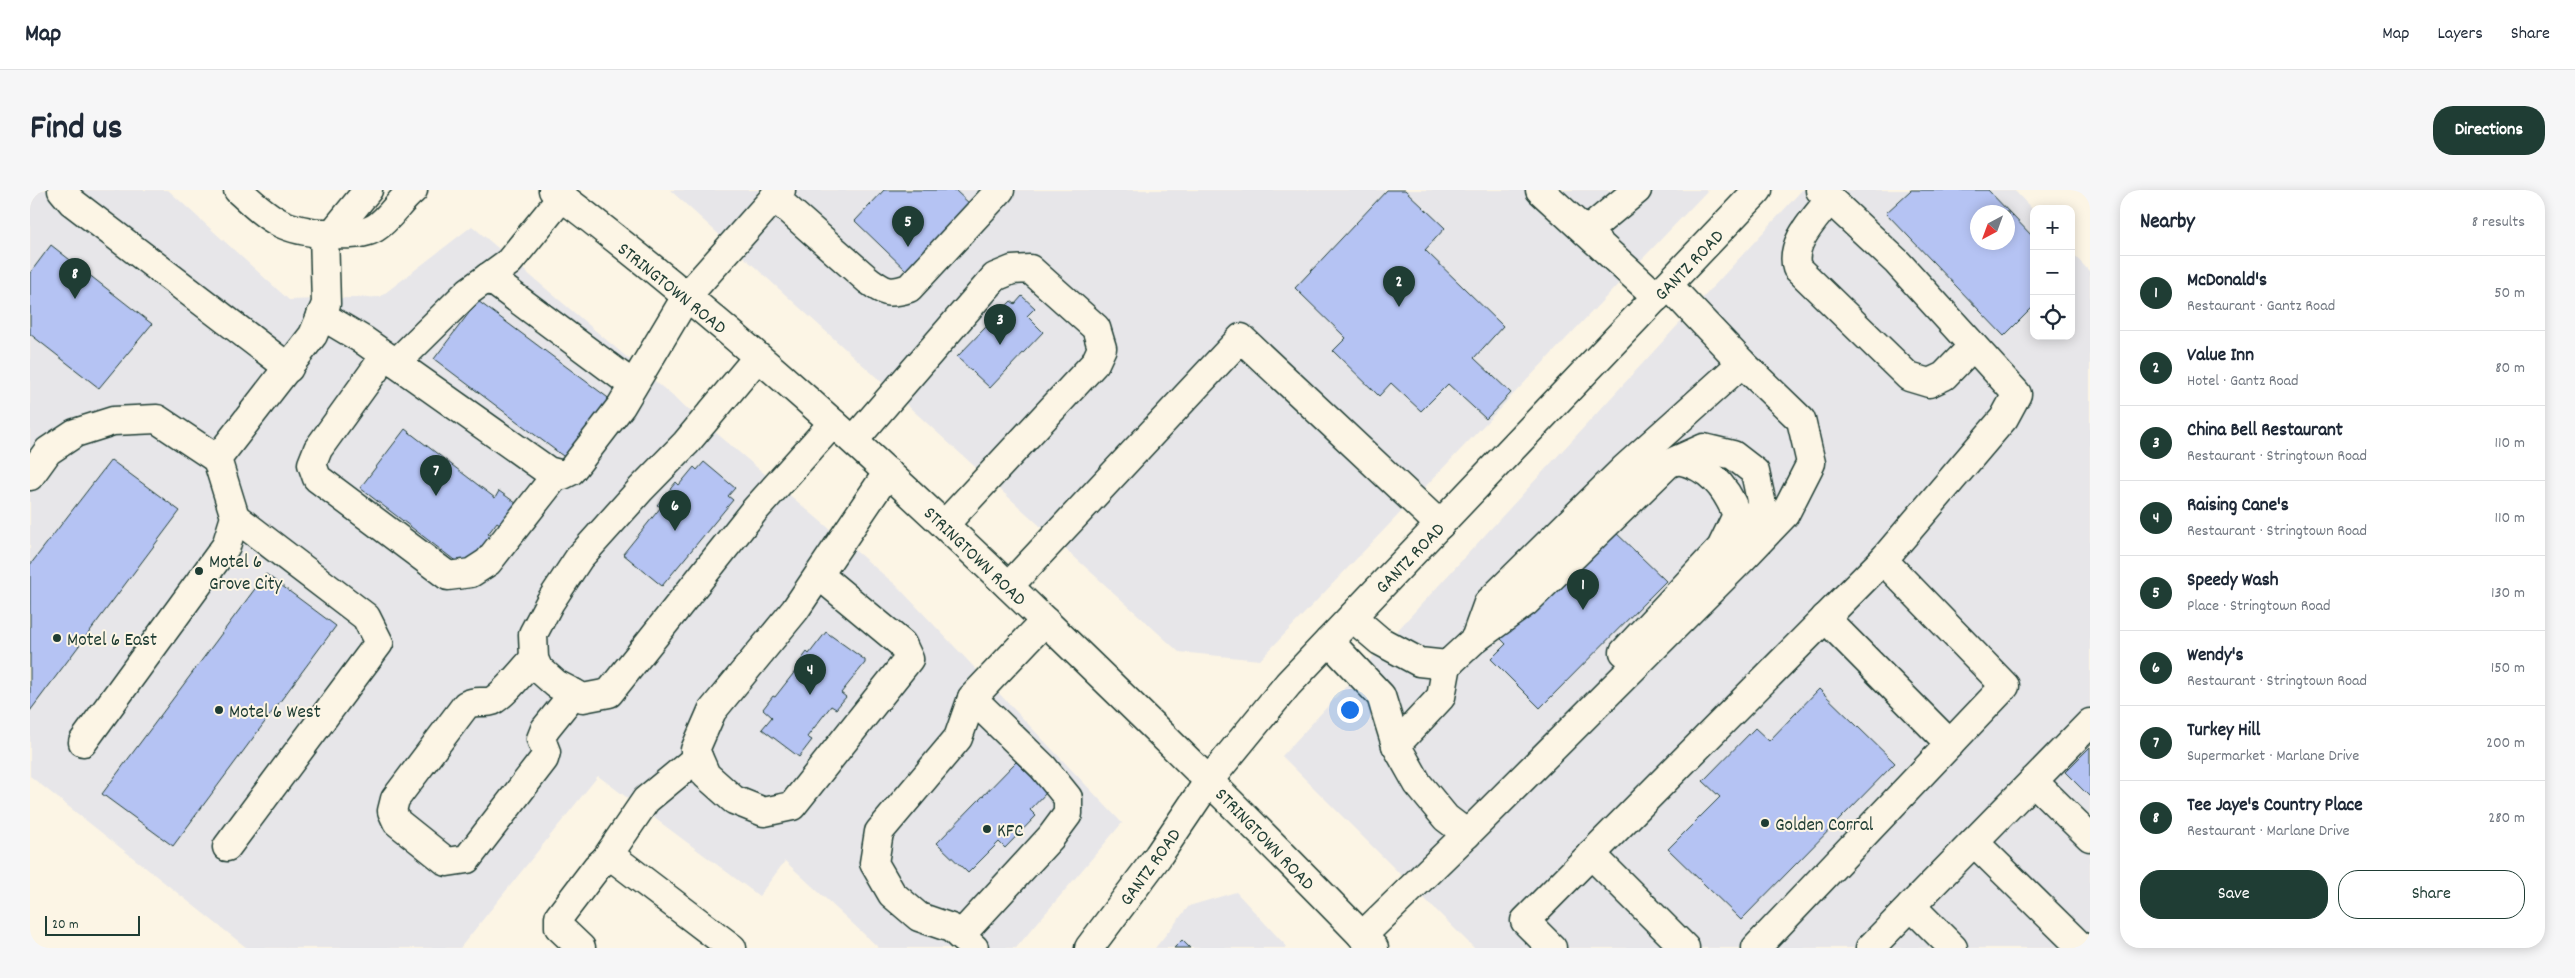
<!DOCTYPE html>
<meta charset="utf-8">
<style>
body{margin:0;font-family:Dekko,sans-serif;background:#f6f6f7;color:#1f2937}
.controls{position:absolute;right:15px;top:15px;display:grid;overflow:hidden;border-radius:10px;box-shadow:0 2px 12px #0003}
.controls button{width:45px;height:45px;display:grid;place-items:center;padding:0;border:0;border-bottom:1px solid #e0e1e3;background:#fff;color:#1f2937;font:25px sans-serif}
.compass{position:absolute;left:1940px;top:15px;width:45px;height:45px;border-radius:50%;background:#fff;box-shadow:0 2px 12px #0003;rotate:221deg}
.scale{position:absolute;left:15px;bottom:12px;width:95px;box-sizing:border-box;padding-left:5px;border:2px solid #1f3d34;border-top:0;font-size:14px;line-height:18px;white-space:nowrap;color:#1f3d34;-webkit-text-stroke:4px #fcf5e5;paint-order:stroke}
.you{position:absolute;left:1319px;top:519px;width:18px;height:18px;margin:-12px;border:4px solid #fff;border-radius:50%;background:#1a73e8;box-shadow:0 0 0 8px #1a73e833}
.badge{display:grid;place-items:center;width:32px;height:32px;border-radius:50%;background:#1f3d34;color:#fff;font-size:16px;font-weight:700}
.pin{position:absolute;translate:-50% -41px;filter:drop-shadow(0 1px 2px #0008)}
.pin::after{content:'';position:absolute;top:26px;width:18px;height:15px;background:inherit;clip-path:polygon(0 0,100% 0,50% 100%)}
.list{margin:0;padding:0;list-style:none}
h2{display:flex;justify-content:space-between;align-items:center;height:65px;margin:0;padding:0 20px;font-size:21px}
h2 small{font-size:16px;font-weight:400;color:#747a83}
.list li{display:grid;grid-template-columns:32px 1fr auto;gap:15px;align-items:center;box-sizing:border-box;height:75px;padding:0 20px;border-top:1px solid #e0e1e3}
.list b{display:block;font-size:19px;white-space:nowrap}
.list p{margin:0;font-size:16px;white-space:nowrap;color:#747a83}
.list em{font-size:16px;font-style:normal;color:#747a83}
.actions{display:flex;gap:10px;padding:15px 20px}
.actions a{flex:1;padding:11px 0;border:1px solid #1f3d34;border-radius:20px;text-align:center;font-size:18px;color:#1f3d34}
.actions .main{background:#1f3d34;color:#fff}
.icon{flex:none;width:28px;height:28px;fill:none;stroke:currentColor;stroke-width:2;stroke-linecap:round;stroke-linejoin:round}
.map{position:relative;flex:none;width:2060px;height:758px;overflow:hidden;border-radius:20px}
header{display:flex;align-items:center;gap:30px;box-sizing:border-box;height:70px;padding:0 25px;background:#fff;border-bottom:1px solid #e0e1e3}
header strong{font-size:24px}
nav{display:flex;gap:28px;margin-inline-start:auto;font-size:18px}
.intro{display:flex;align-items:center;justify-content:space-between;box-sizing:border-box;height:120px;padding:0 30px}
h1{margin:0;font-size:35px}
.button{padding:12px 22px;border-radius:20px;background:#1f3d34;color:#fff;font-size:18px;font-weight:700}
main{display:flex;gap:30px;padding:0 30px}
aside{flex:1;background:#fff;border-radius:20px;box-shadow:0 2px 12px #0003}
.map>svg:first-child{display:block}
.built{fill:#e7e6e9;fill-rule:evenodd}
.building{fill:#b5c3f3;stroke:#1f3d34;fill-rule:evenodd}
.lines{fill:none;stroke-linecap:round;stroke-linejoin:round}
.minor-casing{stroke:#1f3d34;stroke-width:31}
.major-casing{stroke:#1f3d34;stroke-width:31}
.minor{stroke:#fcf5e5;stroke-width:28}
.major{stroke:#fcf5e5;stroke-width:28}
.poi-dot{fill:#1f3d34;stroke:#fcf5e5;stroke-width:2}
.labels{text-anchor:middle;stroke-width:4;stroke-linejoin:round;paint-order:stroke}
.street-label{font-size:19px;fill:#1f3d34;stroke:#fcf5e5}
.poi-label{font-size:19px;fill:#1f3d34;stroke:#fcf5e5;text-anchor:start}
</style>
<header>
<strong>Map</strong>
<nav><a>Map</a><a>Layers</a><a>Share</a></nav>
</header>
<div class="intro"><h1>Find us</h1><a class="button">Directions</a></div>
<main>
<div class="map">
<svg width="2060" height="758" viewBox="0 0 2060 758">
<rect width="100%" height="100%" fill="#fcf5e5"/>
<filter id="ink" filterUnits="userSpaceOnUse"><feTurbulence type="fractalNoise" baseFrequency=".02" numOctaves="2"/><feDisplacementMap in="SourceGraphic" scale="10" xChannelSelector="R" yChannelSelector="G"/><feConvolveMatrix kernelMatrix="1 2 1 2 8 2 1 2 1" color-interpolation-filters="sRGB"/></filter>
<g filter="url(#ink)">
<g class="built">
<polygon points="0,0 138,0 259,110 350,107 442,36 867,396 1092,633 986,758 849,758 755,671 729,706 568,586 430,758 217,758 0,586"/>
<polygon points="640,0 1678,0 1230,470 1149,462"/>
<path d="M1772 0H1984L2004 21V146H2041V62L2060 82V758H1444L1252 566ZM1948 22H1978V52H1948Z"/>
<polygon points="1206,702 1258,758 1125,758 1159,716"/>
</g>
<g class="building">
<polygon points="854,0 925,0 942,16 879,83 825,31"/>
<polygon points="1357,0 1375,0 1415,38 1395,60 1473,136 1444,168 1481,203 1456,229 1418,194 1391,221 1361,193 1349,206 1303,161 1316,148 1265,98"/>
<path d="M1881 0H1958L2004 48V116L1974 146 1856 23ZM1948 22H1978V52H1948Z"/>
<polygon points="21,55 122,134 69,198 0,144 0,83"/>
<polygon points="992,106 1005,118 997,126 1013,142 960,198 927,167 981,111 985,114"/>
<polygon points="448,111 581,210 537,269 404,169"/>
<polygon points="375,239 465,308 469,301 490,316 474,337 467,332 458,344 464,348 445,373 438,368 432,376 330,298"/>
<polygon points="81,270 150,321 0,521 0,375"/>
<polygon points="674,272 705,298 698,306 703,310 632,396 593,364 631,317 627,315 646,292 649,295 664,277 667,280"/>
<polygon points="1581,338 1636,391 1510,518 1461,469 1476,454 1471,449"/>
<polygon points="236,384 306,436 143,656 72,604"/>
<polygon points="796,442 835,470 835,473 811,503 816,507 806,519 801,516 777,547 782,550 769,567 732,539 742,527 733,519 743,506 745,507 770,475 768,474 777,462 779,464"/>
<polygon points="1789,499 1865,573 1711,730 1638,659 1690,607 1673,591 1725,538 1739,551"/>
<polygon points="2060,557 2060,607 2035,582"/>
<polygon points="986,572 1017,602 1000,620 1006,626 975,658 969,652 938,683 907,653"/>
<polygon points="1152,750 1160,758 1144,758"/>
</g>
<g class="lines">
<g class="minor-casing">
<g id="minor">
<polyline points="32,0 42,12 259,178"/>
<path d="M208 0C221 12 234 25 250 33 270 43 325 50 345 38 360 29 369 11 383 0"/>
<polyline points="1510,0 1627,107"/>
<path d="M744 7 838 90C855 102 858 105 879 98L970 0"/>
<path d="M1800 9C1786 28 1759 53 1767 78L1879 187 1899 193 1914 186 1943 156"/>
<polyline points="1556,42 1607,0"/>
<polyline points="302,44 338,0"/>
<polyline points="458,87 603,195"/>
<polyline points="291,125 333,150 518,281 533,285 541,281 591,216 656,107 751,0"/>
<polyline points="355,166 288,259 282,274 287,288 418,386 441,383 458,372 527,284"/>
<polyline points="727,168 656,253 611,299 549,368 520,412 503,444 504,469 508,478 526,494 553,508 579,503 723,322 803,233"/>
<polyline points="366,173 439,101 479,72 532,7"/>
<polyline points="824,250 965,87 982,80 1000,79 1066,138 1072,158 1065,173 915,334"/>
<path d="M1648 270C1679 276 1696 297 1707 325L1693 354"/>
<polyline points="0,286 18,261 45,243 83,231 127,229 187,269"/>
<polyline points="789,385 872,454 879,469 762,616 734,622 704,610 676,585 665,560 682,521 765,420 858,282"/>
<polyline points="979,396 1211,148 1410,335"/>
<polyline points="1322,427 1350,451 1389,472 1417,475 1445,449 1458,413 1594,279 1712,173"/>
<polyline points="1795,428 1920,554"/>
<polyline points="1445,449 1496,412 1638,274 1674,258 1703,265 1725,282 1732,315 1721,332 1691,358 1594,462"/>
<polyline points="1299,451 1351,506 1366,555 1388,594 1416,628 1437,644"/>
<path d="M504 469C493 480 475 504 462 511 454 514 447 509 436 515L365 609 362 621 367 632 417 672 437 669 514 569 516 562 511 549 515 539 544 503"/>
<polyline points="53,552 196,356 205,327 187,269 283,145 296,114 294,43"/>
<polyline points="1366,555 1411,507 1417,475"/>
<polyline points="1180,589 1258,494 1728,0"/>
<polyline points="2003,591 2060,647"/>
<polyline points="1944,652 2052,758"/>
<polyline points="197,657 349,453 336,427 205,327"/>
<polyline points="1561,664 1655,758"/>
<polyline points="575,670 616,610 668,567"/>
<polyline points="1881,716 1923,758"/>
<polyline points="930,746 1021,647 1038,624 1038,608 1013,577 942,508"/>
<polyline points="1332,746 1437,644 1712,369 1755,324 1781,273 1771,230 1712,173 1638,95"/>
<polyline points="551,758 529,737 529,727 567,677 575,670 585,669 702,758"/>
<polyline points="944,758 921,738 889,727 862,704 844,673 849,642 928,548 942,508 1015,431"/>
<polyline points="1522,758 1495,731 1853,370"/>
<polyline points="1726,758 1975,496 1853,370 1974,228 1987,204 1867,72 1790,0"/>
<polyline points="1840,758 2060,533"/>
</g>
</g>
<g class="major-casing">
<g id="major">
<path d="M523 0C698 133 860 281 1017 433 1128 540 1237 647 1344 758"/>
<polyline points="1059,758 1128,666 1180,589"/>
</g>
</g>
<use href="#minor" class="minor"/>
<use href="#major" class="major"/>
</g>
</g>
<g class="poi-dot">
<circle cx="169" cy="381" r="5"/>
<circle cx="27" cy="448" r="5"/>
<circle cx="189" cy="520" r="5"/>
<circle cx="1735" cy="633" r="5"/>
<circle cx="957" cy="639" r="5"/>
</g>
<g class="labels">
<g class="street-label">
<text transform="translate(1658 74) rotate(-46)" y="7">GANTZ ROAD</text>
<text transform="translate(643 97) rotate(39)" y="7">STRINGTOWN ROAD</text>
<text transform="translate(946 365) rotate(44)" y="7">STRINGTOWN ROAD</text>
<text transform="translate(1379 367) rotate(-46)" y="7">GANTZ ROAD</text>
<text transform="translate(1236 648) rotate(46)" y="7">STRINGTOWN ROAD</text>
<text transform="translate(1119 676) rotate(-54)" y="7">GANTZ ROAD</text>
</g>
<g class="poi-label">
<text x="179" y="377">Motel 6<tspan x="179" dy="22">Grove City</tspan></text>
<text x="37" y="455">Motel 6 East</text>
<text x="199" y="527">Motel 6 West</text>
<text x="1745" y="640">Golden Corral</text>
<text x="967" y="646">KFC</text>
</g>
</g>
</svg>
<div class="controls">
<button>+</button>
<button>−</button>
<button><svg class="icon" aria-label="locate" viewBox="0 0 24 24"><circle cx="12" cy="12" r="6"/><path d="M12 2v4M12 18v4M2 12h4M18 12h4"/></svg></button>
</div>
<svg class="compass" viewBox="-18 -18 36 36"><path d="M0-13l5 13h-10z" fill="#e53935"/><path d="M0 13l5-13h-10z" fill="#747a83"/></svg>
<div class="scale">20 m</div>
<div class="you"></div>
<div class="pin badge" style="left:1553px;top:420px">1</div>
<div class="pin badge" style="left:1369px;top:117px">2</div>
<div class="pin badge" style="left:970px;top:155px">3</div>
<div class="pin badge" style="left:780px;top:505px">4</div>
<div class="pin badge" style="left:878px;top:57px">5</div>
<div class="pin badge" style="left:645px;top:341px">6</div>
<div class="pin badge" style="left:406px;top:306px">7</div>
<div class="pin badge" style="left:45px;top:109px">8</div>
</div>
<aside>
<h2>Nearby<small>8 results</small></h2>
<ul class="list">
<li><span class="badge">1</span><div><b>McDonald's</b><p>Restaurant · Gantz Road</p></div><em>50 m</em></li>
<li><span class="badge">2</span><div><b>Value Inn</b><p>Hotel · Gantz Road</p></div><em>80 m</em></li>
<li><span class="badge">3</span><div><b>China Bell Restaurant</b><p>Restaurant · Stringtown Road</p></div><em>110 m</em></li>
<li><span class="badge">4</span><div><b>Raising Cane's</b><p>Restaurant · Stringtown Road</p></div><em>110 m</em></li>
<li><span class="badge">5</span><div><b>Speedy Wash</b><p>Place · Stringtown Road</p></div><em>130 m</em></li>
<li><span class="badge">6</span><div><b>Wendy's</b><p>Restaurant · Stringtown Road</p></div><em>150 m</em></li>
<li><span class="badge">7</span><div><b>Turkey Hill</b><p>Supermarket · Marlane Drive</p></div><em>200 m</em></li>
<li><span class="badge">8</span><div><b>Tee Jaye's Country Place</b><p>Restaurant · Marlane Drive</p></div><em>280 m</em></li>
</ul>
<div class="actions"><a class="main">Save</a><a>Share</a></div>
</aside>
</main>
